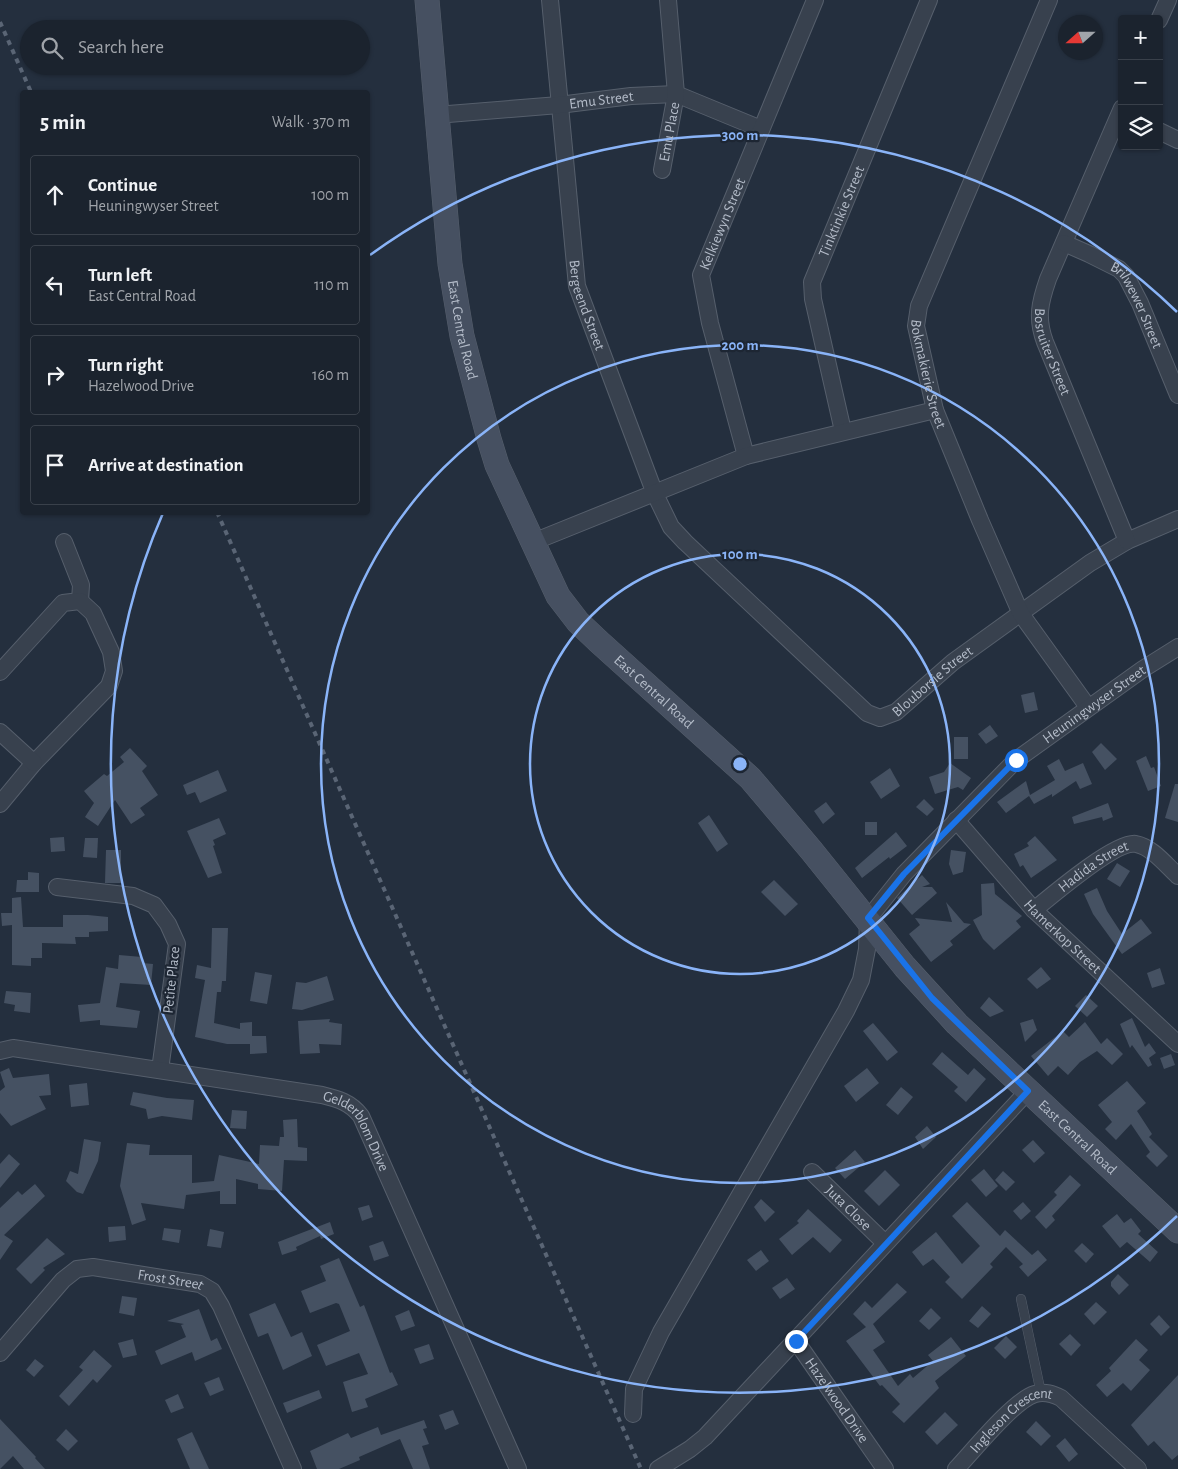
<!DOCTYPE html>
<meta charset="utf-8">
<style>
body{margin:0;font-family:"Alegreya Sans",sans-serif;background:#242b36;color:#f1f3f6}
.controls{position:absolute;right:15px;top:15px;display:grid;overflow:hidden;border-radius:5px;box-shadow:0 1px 4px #0004}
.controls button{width:45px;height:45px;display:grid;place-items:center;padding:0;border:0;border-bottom:1px solid #39404a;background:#1b232e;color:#f1f3f6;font:25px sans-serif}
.compass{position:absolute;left:1058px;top:15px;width:45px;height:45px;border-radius:50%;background:#1b232e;box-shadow:0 1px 4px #0004;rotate:249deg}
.stop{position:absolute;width:15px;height:15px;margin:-11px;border:4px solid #1a73e8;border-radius:50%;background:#fff}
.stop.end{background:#1a73e8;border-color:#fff;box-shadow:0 1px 5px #0008}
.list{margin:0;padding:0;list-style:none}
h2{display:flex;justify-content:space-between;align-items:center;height:65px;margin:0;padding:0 20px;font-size:21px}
h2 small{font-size:16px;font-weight:400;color:#a0a4aa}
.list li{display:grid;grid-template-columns:32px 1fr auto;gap:15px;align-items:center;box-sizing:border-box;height:80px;margin:0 10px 10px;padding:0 10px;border:1px solid #39404a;border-radius:5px}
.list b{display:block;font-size:19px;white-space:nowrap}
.list p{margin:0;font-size:16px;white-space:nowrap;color:#a0a4aa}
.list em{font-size:16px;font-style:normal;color:#a0a4aa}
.icon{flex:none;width:28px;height:28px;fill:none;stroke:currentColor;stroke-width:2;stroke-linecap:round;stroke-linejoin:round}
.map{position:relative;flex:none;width:1178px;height:1469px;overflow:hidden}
.search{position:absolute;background:#1b232e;box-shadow:0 1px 4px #0004;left:20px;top:20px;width:350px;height:55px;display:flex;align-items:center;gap:12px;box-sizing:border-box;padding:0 18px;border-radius:28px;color:#a0a4aa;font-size:19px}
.panel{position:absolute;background:#1b232e;box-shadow:0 1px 4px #0004;left:20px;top:90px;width:350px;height:425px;border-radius:5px}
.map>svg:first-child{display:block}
.building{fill:#455162}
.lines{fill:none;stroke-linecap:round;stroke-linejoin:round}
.lane-casing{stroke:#565f6c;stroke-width:10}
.street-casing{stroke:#565f6c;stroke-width:18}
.secondary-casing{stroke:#565f6c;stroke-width:25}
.lane{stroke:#38414e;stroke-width:9}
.street{stroke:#38414e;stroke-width:16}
.secondary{stroke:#465061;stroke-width:24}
.rail{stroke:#5a6575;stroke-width:4;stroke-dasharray:5 5;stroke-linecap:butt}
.route{stroke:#1a73e8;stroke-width:6}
.ring{fill:none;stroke:#8ab4f8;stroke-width:2.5}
.labels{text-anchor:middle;stroke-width:4.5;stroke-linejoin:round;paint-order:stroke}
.street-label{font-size:15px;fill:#b4bcc9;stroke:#1d2633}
.centre{fill:#8ab4f8;stroke:#1d2633;stroke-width:2.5}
.ring-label{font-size:15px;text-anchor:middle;font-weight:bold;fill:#8ab4f8;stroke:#1d2633;stroke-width:4.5;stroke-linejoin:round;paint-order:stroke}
</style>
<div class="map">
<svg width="1178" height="1469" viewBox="0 0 1178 1469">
<rect width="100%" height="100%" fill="#242f3e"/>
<g class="building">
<polygon points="1034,692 1038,710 1025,713 1021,695"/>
<polygon points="990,725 998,736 986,744 978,734"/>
<rect x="954" y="737" width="14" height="22"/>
<polygon points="1101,743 1117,759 1105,770 1092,752"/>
<polygon points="130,748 147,766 142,771 158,795 140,808 145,815 131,824 115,800 98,826 85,817 94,803 84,791 104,774 107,776 124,762 120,757"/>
<polygon points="1146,756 1151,768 1154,767 1161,786 1148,791 1136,761"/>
<polygon points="1059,759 1065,771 1083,763 1092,784 1080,789 1076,781 1052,797 1052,794 1034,804 1029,796 1006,813 997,802 1026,781 1030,795 1055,780 1047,766"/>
<polygon points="950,763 971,778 963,790 958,787 935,794 929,777 944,772"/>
<polygon points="890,768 900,786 881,799 870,782"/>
<polygon points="218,770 227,791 200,803 195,792 187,795 183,785"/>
<polygon points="1175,784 1178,784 1178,822 1165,818"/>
<polygon points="924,799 934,809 927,816 916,807"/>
<polygon points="826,802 835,814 823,824 814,811"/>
<polygon points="1108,803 1113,817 1103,821 1102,817 1074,824 1072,817"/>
<polygon points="709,815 728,844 717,852 698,823"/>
<polygon points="219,818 226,834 213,840 215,845 213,846 222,873 208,878 187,831"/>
<rect x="865" y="822" width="12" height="13"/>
<polygon points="896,832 907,846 890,859 889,857 862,878 855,868"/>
<polygon points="1035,836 1057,860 1031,878 1023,865 1020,867 1014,854 1029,846 1027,843"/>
<polygon points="64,837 65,851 51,852 50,838"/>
<polygon points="85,838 98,838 97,858 83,857"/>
<polygon points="106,850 121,850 121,883 105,883"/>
<polygon points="951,850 966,852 963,872 953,875 949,864"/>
<polygon points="1117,863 1130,871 1120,887 1107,879"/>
<polygon points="28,872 39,873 39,892 16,892 17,880 28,880"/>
<polygon points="922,875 930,884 922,887 932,887 937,893 912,915 897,898"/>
<polygon points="774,880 798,904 785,916 761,892"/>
<polygon points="994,883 995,894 1022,916 1016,921 1021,927 994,950 983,939 973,920 982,915 981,884"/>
<polygon points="1097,888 1107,911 1122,934 1141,919 1152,933 1122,954 1093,914 1084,894"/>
<polygon points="21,897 23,927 63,927 63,915 88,915 108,917 108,931 89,932 89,937 75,937 76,944 42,943 42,958 31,958 31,966 12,965 12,925 2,926 1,913 12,913 12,898"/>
<polygon points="946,902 964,923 971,924 950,941 953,945 931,962 909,934 920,925 915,918 952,922"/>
<polygon points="212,928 228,928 226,981 222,981 221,992 217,992 214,1023 240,1029 240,1023 252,1022 252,1036 266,1036 267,1053 250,1054 250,1044 227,1044 195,1037 205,980 195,978 197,965 211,968"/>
<polygon points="119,955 142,957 142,963 153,964 151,985 120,983 116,1007 140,1011 137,1028 100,1025 100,1020 80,1022 78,1005 100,1003 106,967 118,969"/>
<polygon points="1041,967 1051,979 1037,989 1027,979"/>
<polygon points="1160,968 1165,984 1152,988 1147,973"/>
<polygon points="255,972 272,975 267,1004 250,1001"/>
<polygon points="327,976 334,1000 302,1010 292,1009 296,982 306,983"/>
<polygon points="6,991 31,993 30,1013 14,1011 15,1005 4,1003"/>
<polygon points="1086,995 1098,1006 1087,1017 1075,1006"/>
<polygon points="989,997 1004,1011 990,1017 980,1008"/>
<polygon points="1132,1018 1145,1047 1149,1043 1156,1053 1149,1058 1152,1065 1148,1067 1132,1045 1130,1048 1120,1024"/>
<polygon points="330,1019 329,1022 342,1024 341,1045 319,1044 320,1053 300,1054 298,1021"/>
<polygon points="1033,1019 1037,1030 1025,1042 1020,1023"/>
<polygon points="1085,1022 1101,1044 1107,1038 1123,1054 1112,1065 1097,1051 1080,1062 1068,1075 1058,1066 1048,1076 1031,1056 1063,1031 1069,1037"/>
<polygon points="873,1023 898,1052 887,1061 863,1031"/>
<polygon points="942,1052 968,1075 974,1068 986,1079 966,1102 954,1091 958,1087 932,1064"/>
<polygon points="1171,1054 1175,1065 1164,1069 1160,1058"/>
<polygon points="9,1068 13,1078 49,1074 51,1095 39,1096 46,1109 11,1126 0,1113 0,1091 5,1087 0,1072"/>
<polygon points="867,1068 879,1083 856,1102 844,1086"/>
<polygon points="1127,1081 1146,1103 1137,1111 1152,1134 1149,1137 1168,1156 1157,1167 1146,1156 1150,1152 1131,1124 1116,1140 1105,1129 1112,1122 1098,1105"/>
<polygon points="87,1083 89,1105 71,1107 69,1085"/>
<polygon points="901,1087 913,1097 898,1115 886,1105"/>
<polygon points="133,1092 167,1098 194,1100 192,1120 162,1116 148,1119 146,1109 130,1105"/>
<polygon points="232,1110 247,1111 246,1129 230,1128"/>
<polygon points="297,1119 298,1147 307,1148 307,1161 284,1160 282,1191 258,1189 258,1184 236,1179 236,1204 220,1204 220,1191 186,1195 184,1209 141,1203 146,1220 132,1225 120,1186 127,1143 150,1145 149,1155 192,1155 192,1183 214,1181 219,1155 259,1164 260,1145 279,1146 280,1137 284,1137 283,1120"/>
<polygon points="927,1126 936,1137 923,1149 915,1137"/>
<polygon points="84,1139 101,1142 98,1161 83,1194 77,1192 66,1181 70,1171 78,1174"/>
<polygon points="1033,1140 1045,1153 1034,1163 1022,1150"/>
<polygon points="855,1150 865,1162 845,1179 835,1168"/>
<polygon points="9,1154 20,1164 0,1188 0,1164"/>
<polygon points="984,1169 998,1186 986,1197 971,1180"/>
<polygon points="885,1170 900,1185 879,1206 864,1191"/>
<polygon points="1003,1171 1015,1182 1006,1191 995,1180"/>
<polygon points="1070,1175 1081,1185 1052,1216 1055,1220 1046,1229 1035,1217 1057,1195 1054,1192"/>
<polygon points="35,1184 45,1196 4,1235 13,1241 0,1260 0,1208 18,1191 22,1195"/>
<polygon points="761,1199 775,1212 765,1222 754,1207"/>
<polygon points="967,1202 1000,1236 1005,1230 1032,1255 1038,1250 1047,1260 1028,1277 1019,1267 1023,1264 1006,1247 990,1264 993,1267 962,1299 945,1282 950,1277 933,1259 923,1266 912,1252 936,1232 962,1264 980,1246 952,1216"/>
<polygon points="1023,1202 1031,1211 1021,1220 1013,1211"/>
<polygon points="369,1205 373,1217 362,1221 358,1208"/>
<polygon points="808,1209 842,1240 830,1253 813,1237 792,1255 779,1239 799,1223 797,1221"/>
<polygon points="1117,1214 1124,1223 1131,1218 1141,1231 1138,1234 1158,1252 1150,1262 1127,1242 1120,1248 1102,1226"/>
<polygon points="330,1222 334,1234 321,1239 320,1236 296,1247 297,1250 282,1255 278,1242"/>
<polygon points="125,1226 126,1240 109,1242 108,1227"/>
<polygon points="164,1228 181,1230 179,1243 162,1240"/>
<polygon points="210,1229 224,1232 221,1248 207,1246"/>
<polygon points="47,1238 65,1254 43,1268 45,1270 31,1284 16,1269"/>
<polygon points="383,1241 389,1256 374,1261 369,1246"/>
<polygon points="1082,1243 1094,1254 1086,1263 1074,1251"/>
<polygon points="761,1250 769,1261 756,1271 747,1260"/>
<polygon points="339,1258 360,1307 364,1305 390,1373 392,1372 398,1385 365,1399 368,1407 352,1412 343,1382 368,1374 359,1353 326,1366 317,1345 350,1331 339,1304 336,1303 310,1313 301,1291 326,1281 320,1266"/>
<polygon points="1118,1274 1129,1285 1119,1295 1111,1286 1111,1282"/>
<polygon points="787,1278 795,1289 780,1299 772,1288"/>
<polygon points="897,1283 907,1292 873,1324 885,1342 873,1350 898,1386 910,1374 913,1378 933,1361 928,1355 951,1337 966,1356 935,1381 939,1388 904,1423 892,1412 900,1404 882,1385 880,1386 846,1341 866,1327 853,1314 865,1301 872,1308"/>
<polygon points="122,1296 137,1298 134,1316 119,1313"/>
<polygon points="1096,1302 1107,1312 1094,1325 1084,1314"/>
<polygon points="275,1303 291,1337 302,1332 312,1356 283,1370 268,1333 258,1337 249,1314"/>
<polygon points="982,1306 991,1314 978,1328 969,1321"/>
<polygon points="931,1308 941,1318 929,1330 919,1321"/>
<polygon points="199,1309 211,1341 217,1338 222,1349 195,1361 192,1352 161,1365 155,1351 186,1337 181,1325 184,1324 167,1321"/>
<polygon points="409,1310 415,1326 401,1331 395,1316"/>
<polygon points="1159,1315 1170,1327 1161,1336 1150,1324"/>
<polygon points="1070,1334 1081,1345 1071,1356 1059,1344"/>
<polygon points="1006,1336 1017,1347 1005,1359 994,1348"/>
<polygon points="133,1339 137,1355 123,1358 118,1343"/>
<polygon points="1136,1339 1148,1350 1139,1360 1150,1370 1131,1391 1123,1383 1107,1397 1096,1385 1111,1371 1109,1368"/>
<polygon points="429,1344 434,1359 420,1364 414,1349"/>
<polygon points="94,1350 112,1366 97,1383 93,1379 69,1406 59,1396 83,1370 79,1367"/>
<polygon points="35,1359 44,1366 34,1377 26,1370"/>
<polygon points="1178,1375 1178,1455 1172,1460 1154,1441 1148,1446 1131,1425"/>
<polygon points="219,1377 224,1390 210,1396 204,1383"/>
<polygon points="319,1390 322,1398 287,1413 283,1403"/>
<polygon points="178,1394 184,1408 171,1413 165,1400"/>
<polygon points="453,1410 459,1424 445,1430 439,1415"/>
<polygon points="945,1412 958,1425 937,1445 925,1432"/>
<polygon points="0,1419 36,1457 35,1458 45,1469 24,1469 13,1456 0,1469"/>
<polygon points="424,1420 427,1428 423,1429 429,1444 422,1446 430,1469 413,1469 400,1439 359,1457 360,1460 339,1469 317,1469 310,1451 348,1433 351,1438 378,1427 381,1435"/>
<polygon points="1036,1421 1051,1436 1041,1446 1026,1432"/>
<polygon points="66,1429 78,1441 68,1451 56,1440"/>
<polygon points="192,1432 209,1469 190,1469 177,1439"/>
<polygon points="1065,1438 1078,1454 1069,1462 1056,1446"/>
</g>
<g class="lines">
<g class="lane-casing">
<polyline id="lane" points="1021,1299 1041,1393"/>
</g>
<g class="street-casing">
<g id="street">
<path id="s1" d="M550 0 577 286 655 494 671 527 685 542 867 713 880 718 896 712 953 662 1090 563 1127 541 1178 519"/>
<path id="s2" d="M1049 0 919 306 916 326 935 410 980 520 1021 614 1088 707"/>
<polyline points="1159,20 1168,0"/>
<path id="s3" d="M1122 108 1048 279C1040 302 1036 318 1045 342L1127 541"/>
<path id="s4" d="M436 115 559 105 631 96 676 94 761 129"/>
<polyline points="1159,131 1178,140"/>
<path id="s5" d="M662 170 676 94 668 0"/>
<path id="s6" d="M1064 243 1089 254 1119 269 1126 276 1140 303 1178 395"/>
<path id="s7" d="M843 431 813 299 812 282 929 0"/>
<path id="s8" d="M746 456 710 323 701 275 815 0"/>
<polyline points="64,542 81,585 80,601"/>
<polyline points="533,542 746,456 935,410"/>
<polyline points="0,672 63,603 80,601 93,613 111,652 114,671 109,686 34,763 0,804"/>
<polyline points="0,732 34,763"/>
<path id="s9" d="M956 820 1034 910 1178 1044"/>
<polyline points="57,887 133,896 154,905 168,924 177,944 160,1070"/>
<path id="s10" d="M1034 910C1051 896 1117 840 1136 844 1152 847 1166 865 1178 876"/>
<path id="s11" d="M0 1051 13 1048 322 1095C338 1099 350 1102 361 1116L518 1469"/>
<path id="s12" d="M812 1172 885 1243"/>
<path id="s13" d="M796 1341 885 1469"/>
<path id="s14" d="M0 1353 63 1280 77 1269 93 1267 200 1284 212 1291 221 1306 293 1469"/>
<path id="s15" d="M633 1414 634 1389 661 1332 846 1011 861 980 867 949 868 919 904 874 1016 760 1143 669 1178 647"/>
<polyline points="658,1469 690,1449 705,1437 1028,1091"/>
<path id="s16" d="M956 1469C973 1451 1014 1400 1035 1394 1045 1391 1053 1394 1061 1398L1138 1469"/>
</g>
</g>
<g class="secondary-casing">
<g id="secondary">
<path id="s17" d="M427 0 450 264 462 336 489 439 497 465 558 596 578 622 598 641 750 778 811 850 905 967 957 1024 1178 1231"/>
</g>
</g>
<use href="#lane" class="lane"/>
<use href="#street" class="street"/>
<use href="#secondary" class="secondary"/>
<g class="rail">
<polyline points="0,22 31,92"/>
<polyline points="217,512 641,1469"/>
</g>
</g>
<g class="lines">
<polyline class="route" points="796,1341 1028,1091 932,998 868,918 904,874 1016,760"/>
</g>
<g class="ring">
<circle cx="740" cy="764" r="210"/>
<circle cx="740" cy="764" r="419"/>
<path d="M1177 1216A629 629 0 0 1 163 513M370 255A629 629 0 0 1 1177 312"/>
</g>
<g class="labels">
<g class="street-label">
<text dy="5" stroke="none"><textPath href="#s4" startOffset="166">Emu Street</textPath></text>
<text dy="5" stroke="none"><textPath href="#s5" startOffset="39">Emu Place</textPath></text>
<text dy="5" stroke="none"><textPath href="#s7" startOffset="229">Tinktinkie Street</textPath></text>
<text dy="5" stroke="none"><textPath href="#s8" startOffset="242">Kelkiewyn Street</textPath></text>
<text dy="5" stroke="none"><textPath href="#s1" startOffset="308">Bergeend Street</textPath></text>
<text dy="5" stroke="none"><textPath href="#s6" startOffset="101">Brilwewer Street</textPath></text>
<text dy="5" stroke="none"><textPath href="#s17" startOffset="332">East Central Road</textPath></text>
<text dy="5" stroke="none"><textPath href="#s3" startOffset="262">Bosruiter Street</textPath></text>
<text dy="5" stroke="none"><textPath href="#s2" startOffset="402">Bokmakierie Street</textPath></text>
<text dy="5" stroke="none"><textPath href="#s1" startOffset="895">Blouborsie Street</textPath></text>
<text dy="5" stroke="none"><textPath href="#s17" startOffset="752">East Central Road</textPath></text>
<text dy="5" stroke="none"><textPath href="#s15" startOffset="868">Heuningwyser Street</textPath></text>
<text dy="5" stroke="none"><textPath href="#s10" startOffset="74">Hadida Street</textPath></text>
<text dy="5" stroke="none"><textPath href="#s9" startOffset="158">Hamerkop Street</textPath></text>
<text transform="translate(171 980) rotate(-84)" y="5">Petite Place</text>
<text dy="5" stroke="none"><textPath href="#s11" startOffset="379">Gelderblom Drive</textPath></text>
<text dy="5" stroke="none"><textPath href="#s17" startOffset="1368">East Central Road</textPath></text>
<text dy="5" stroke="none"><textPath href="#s12" startOffset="51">Juta Close</textPath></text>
<text dy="5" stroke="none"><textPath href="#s14" startOffset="209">Frost Street</textPath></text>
<text dy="5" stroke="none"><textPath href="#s13" startOffset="72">Hazelwood Drive</textPath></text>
<text dy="5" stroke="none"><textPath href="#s16" startOffset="76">Ingleson Crescent</textPath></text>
</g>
</g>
<circle cx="740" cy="764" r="8" class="centre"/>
<g class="ring-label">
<text x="740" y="140">300 m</text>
<text x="740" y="350">200 m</text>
<text x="740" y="559">100 m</text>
</g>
</svg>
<div class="controls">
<button>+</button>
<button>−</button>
<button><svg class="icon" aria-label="layers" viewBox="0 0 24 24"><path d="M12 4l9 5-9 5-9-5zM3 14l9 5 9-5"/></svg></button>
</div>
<svg class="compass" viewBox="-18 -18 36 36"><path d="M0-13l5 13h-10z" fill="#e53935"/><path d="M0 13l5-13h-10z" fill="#a0a4aa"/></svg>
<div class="stop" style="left:1016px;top:760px"></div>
<div class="stop end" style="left:796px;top:1341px"></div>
<div class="search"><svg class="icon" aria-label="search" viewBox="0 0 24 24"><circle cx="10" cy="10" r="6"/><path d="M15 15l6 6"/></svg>Search here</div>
<section class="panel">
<h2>5 min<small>Walk · 370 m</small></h2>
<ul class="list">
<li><svg class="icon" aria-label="ahead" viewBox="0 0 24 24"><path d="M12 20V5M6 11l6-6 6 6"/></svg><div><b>Continue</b><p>Heuningwyser Street</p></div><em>100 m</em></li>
<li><svg class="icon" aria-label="left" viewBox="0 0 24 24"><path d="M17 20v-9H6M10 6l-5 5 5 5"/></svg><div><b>Turn left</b><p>East Central Road</p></div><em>110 m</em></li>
<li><svg class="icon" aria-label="right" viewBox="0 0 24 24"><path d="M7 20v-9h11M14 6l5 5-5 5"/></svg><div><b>Turn right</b><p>Hazelwood Drive</p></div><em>160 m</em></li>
<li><svg class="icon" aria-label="arrive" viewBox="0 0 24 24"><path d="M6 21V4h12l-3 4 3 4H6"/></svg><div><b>Arrive at destination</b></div></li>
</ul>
</section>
</div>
